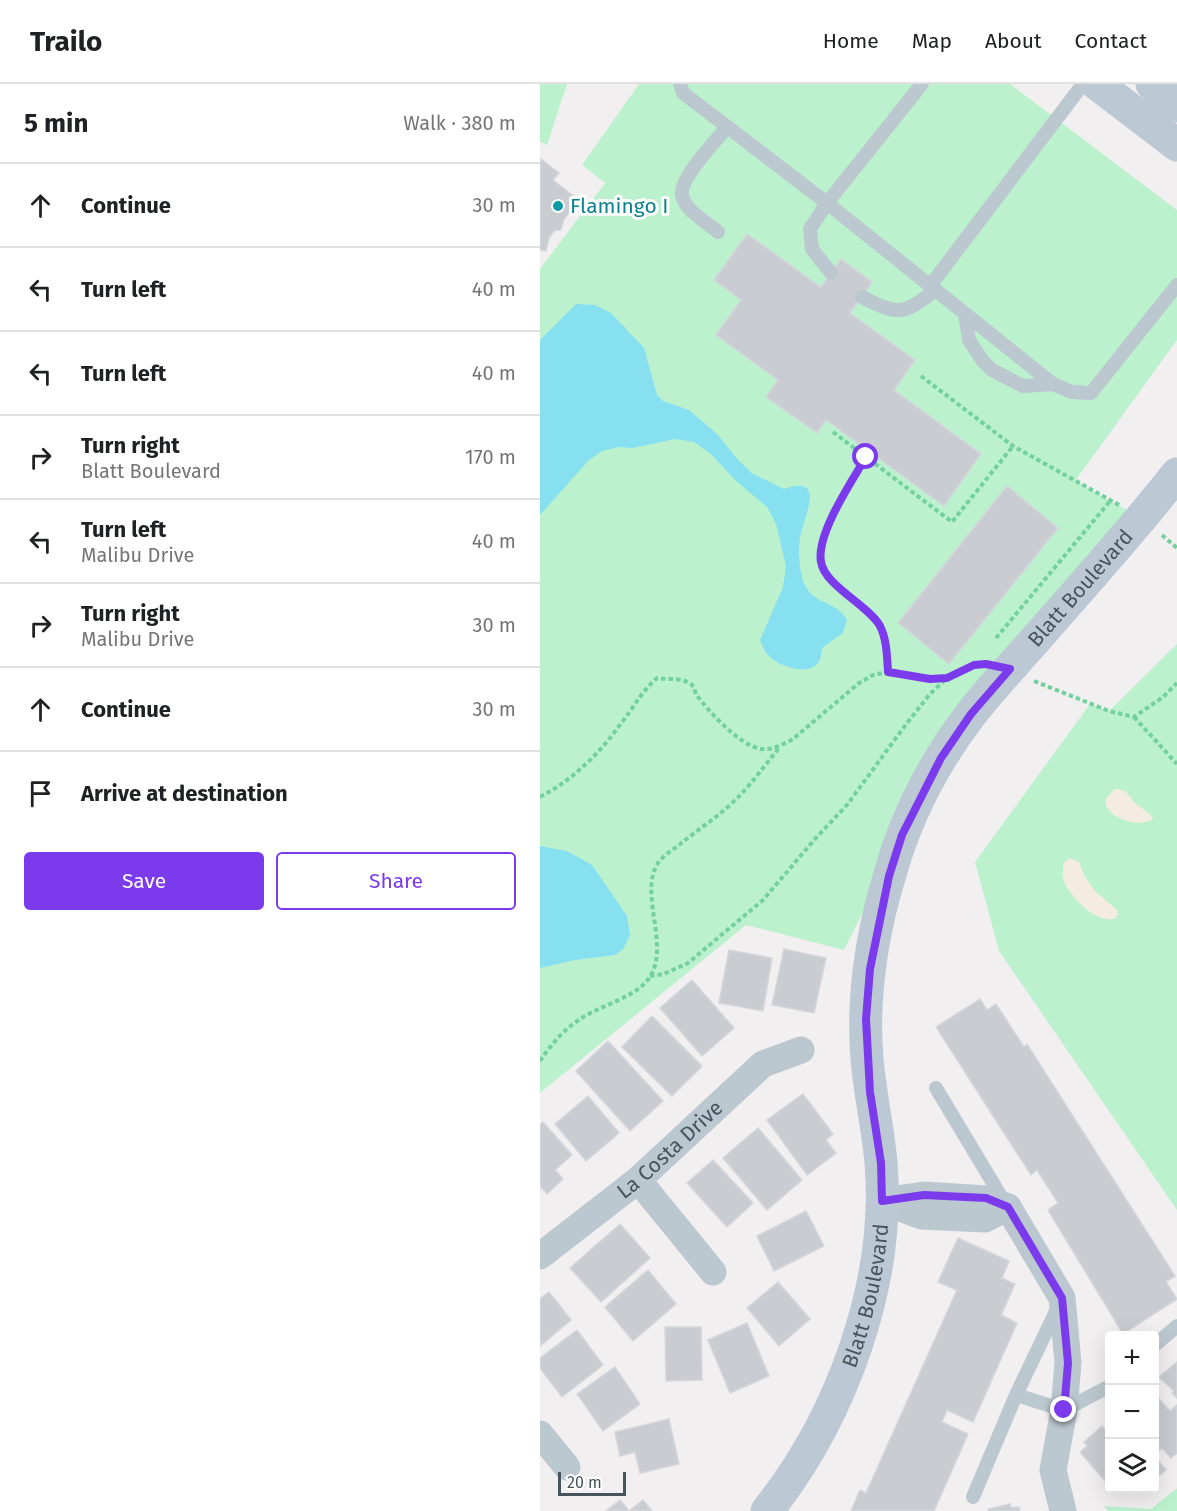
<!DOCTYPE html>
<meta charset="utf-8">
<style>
body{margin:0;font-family:"Fira Sans",sans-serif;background:#f6f6f6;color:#202124}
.controls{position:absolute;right:18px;bottom:18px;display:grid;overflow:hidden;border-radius:6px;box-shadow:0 6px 24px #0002}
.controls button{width:54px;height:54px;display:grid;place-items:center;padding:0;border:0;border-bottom:2px solid #e0e0e0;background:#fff;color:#202124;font:30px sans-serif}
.scale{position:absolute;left:18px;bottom:15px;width:68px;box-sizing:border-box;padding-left:6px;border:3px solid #46545e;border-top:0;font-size:16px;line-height:21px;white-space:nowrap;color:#46545e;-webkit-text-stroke:4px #fff;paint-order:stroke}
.stop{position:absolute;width:18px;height:18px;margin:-14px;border:4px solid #7c3aed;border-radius:50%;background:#fff}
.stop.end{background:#7c3aed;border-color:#fff;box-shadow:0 2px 6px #0008}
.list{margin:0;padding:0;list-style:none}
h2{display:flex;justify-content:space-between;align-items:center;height:78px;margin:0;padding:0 24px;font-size:26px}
h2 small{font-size:20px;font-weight:400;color:#757577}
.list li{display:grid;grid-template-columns:39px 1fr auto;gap:18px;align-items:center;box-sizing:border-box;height:84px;padding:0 24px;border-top:2px solid #e0e0e0}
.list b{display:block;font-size:22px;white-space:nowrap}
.list p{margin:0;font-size:20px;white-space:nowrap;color:#757577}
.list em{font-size:20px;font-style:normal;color:#757577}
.actions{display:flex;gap:12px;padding:18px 24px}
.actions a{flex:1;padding:14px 0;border:2px solid #7c3aed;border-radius:6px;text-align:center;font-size:21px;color:#7c3aed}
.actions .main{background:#7c3aed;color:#fff}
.icon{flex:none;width:33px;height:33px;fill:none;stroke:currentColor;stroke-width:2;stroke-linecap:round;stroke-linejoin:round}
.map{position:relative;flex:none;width:637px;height:1427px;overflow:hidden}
header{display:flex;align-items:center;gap:36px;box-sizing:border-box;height:84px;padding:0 30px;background:#fff;border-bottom:2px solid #e0e0e0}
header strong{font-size:28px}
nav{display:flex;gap:33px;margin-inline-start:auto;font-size:21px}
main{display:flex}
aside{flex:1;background:#fff}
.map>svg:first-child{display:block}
.green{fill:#bcf1ce}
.sand{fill:#f4ece0}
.water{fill:#87e0f0}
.building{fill:#c9cdd2;stroke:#d3d6db;stroke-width:1.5}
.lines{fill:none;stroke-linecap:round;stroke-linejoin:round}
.path{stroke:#72d19e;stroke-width:4;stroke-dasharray:4.5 3;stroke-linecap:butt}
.lane{stroke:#bcc8cf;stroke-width:14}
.street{stroke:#bcc8cf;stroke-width:27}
.secondary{stroke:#bcc9d4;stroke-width:33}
.route{stroke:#7c3aed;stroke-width:8}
.culture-dot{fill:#0f9aa8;stroke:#fff;stroke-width:2}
.labels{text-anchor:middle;stroke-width:6;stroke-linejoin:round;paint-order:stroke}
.culture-label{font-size:21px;fill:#0d838f;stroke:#fff;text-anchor:start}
.street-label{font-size:21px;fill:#46545e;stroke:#fff}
</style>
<header>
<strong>Trailo</strong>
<nav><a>Home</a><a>Map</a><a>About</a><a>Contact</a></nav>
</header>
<main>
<aside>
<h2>5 min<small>Walk · 380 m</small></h2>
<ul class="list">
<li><svg class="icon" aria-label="ahead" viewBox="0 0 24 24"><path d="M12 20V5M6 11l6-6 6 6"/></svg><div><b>Continue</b></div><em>30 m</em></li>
<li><svg class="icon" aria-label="left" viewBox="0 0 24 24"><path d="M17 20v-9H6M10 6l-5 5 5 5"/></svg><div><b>Turn left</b></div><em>40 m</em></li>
<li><svg class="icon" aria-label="left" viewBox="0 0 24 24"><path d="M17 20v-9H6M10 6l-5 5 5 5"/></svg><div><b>Turn left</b></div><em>40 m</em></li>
<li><svg class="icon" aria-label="right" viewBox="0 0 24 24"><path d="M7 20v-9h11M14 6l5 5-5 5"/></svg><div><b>Turn right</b><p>Blatt Boulevard</p></div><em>170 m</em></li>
<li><svg class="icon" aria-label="left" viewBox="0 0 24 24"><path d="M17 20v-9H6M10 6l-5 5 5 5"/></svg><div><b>Turn left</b><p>Malibu Drive</p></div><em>40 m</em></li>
<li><svg class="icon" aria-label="right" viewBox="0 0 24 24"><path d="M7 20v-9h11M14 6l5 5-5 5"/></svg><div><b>Turn right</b><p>Malibu Drive</p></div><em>30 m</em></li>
<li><svg class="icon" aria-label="ahead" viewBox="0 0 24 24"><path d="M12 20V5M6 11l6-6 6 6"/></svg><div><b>Continue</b></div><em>30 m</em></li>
<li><svg class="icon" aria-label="arrive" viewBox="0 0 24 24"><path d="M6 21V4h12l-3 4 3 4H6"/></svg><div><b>Arrive at destination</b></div></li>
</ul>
<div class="actions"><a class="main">Save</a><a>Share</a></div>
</aside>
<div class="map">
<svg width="637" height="1427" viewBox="0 0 637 1427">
<rect width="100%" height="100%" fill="#f2eff0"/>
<g class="green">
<polygon points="0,0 27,0 7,61 0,58"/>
<polygon points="99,0 470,0 637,126 637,256 535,397 601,434 431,630 362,751 304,866 206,841 0,1009 0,185 65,99 42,81"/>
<polygon points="637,560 637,1126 459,867 435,778 550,620 569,627"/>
<polygon points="637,1404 637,1427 568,1427 564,1422 611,1425"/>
</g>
<g class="sand">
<path d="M574 705H579L586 708 595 719 611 731 613 735C599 744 574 736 566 722V715Z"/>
<path d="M529 774 539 778 545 793 555 807 577 826 578 830 576 834C558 842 527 811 523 794 522 790 524 784 523 780Z"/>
</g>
<g class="water">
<path d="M36 220 55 221 71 229 104 264 117 311 123 317 149 326 177 350 198 376 213 390 244 405C288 389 263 434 260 454 258 468 259 492 267 505 277 520 298 519 307 536L303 549 283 563C280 570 282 576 276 581 265 591 239 582 230 573 224 568 223 562 220 556L243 503 246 482 236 440 227 423 195 396 171 370 154 358 135 355 93 364 79 363 62 367 49 376 0 431V256Z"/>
<polygon points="0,762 27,767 52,781 87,832 90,851 83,865 75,871 35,876 0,884"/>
</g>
<g class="building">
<polygon points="0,74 19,89 13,96 40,117 24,135 21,146 15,146 9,154 6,167 0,166"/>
<polygon points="207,150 281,203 301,175 332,198 310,229 375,276 354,306 441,370 404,422 286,336 277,349 226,313 238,296 176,251 201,216 174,196"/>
<polygon points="467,402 518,444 409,580 358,539"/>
<polygon points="244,865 286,874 274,929 232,921"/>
<polygon points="189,866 232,874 223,927 179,919"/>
<polygon points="152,896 194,944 162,972 120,924"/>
<polygon points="440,915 447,926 456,920 484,963 487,960 635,1192 626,1198 637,1215 583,1250 508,1126 518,1119 497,1086 491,1091 396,943"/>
<polygon points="112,932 162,982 132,1012 82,963"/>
<polygon points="68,957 123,1017 90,1047 36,987"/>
<polygon points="263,1010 293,1050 286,1056 296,1069 267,1091 227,1036"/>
<polygon points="48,1012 79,1049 46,1077 15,1040"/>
<polygon points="3,1038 32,1071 15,1086 23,1095 7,1110 0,1102 0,1041"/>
<polygon points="218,1044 262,1096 227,1126 183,1074"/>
<polygon points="173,1076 213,1119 187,1143 147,1099"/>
<polygon points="266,1127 284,1162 234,1187 217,1152"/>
<polygon points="80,1140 110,1174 61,1218 30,1184"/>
<polygon points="418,1154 469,1177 462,1194 475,1200 461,1231 477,1239 433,1338 407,1326 402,1338 428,1350 394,1427 311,1427 320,1406 326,1409 417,1206 398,1198"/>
<polygon points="108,1186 136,1220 93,1257 65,1223"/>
<polygon points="238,1198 270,1235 239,1262 207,1224"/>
<polygon points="9,1208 31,1236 0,1262 0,1215"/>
<polygon points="207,1239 229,1292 190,1309 168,1256"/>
<polygon points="125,1243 161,1243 162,1296 126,1297"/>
<polygon points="37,1246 63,1281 22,1313 0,1284 0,1274"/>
<polygon points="637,1278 637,1314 632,1309 634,1307 619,1293"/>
<polygon points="75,1283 100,1320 63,1347 37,1310"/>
<polygon points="614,1305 617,1308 615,1310 630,1327 637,1321 637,1369 631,1374 622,1364 614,1371"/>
<polygon points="129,1335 139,1380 100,1389 95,1368 80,1372 75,1348"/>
<polygon points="562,1342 569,1350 567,1351 570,1354 570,1393 565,1397 540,1368 547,1362 544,1358"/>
<polygon points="614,1372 626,1386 614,1396"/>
<polygon points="80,1416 89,1427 103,1416 112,1427 66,1427"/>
<polygon points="470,1420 471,1424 479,1423 480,1427 449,1427 448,1425"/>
</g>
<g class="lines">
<g class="path">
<polyline points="381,292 473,362 579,421"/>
<polyline points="293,348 412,438 473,362"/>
<path d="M326 373C312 396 276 451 281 478 285 502 328 521 340 542 347 556 347 573 348 588"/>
<polyline points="622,451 637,464"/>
<polyline points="456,554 571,416"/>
<polyline points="494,597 569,627 594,633 623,613 637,599"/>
<polyline points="594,633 637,680"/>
<path d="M0 713C34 695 60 669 82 638 94 623 102 607 117 594 127 596 144 593 152 601 154 604 155 607 156 610 168 627 201 663 222 665 233 666 244 660 253 655L319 599 333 591 348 588 390 595 407 594 433 582"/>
<polyline points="110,892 124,890 148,879 223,816 275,755 307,721 364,643 390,610 407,594"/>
<path d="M0 977C12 959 26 943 45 932 62 922 92 913 105 899 135 868 97 812 118 779 123 772 132 766 139 761 155 748 173 736 189 722 209 704 223 683 240 663"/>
</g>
<g class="lane">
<polyline points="140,0 143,9 287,119 513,300 532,308 551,309 637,201"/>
<path d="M178 148C166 138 146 127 142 112 138 95 177 56 187 43"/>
<polyline points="291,189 272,165 270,145 287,119 382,0"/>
<polyline points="390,202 543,0"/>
<path d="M322 213C357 231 363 232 395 206"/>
<polyline points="425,230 429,256 442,276 452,286 483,302 513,300"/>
<polyline points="396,1004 465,1119"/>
<polyline points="614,1262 637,1242"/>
<polyline points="476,1311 524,1326 570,1302"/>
<polyline points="433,1413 476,1311 518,1223"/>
</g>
<g class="street">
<polyline points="98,1096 173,1188"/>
<polygon points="384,1111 446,1115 468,1123 445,1135 381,1132 342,1117"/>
<polyline points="468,1123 522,1214 528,1279 524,1326 513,1386 523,1427"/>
<path id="s1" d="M0 1172 98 1096 223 980 261 966"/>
<polyline points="0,1350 27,1383"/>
</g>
<g class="secondary">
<polyline points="557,0 637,61"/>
<polyline points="612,0 637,22"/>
<path id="s2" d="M227 1427C301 1334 351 1200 341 1079 338 1044 330 1010 327 975 322 914 332 849 350 790 366 733 395 677 431 630 451 604 475 579 496 555 544 500 592 447 637 390"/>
</g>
</g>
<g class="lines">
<path class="route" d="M326 373C312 397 276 450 281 478 285 502 328 521 340 542 347 556 347 573 348 588L390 595 407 594 434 581 446 580 470 585 431 630 401 674 362 751 349 792 330 885 326 935 330 1008 341 1079 342 1117 384 1111 446 1114 468 1123 522 1214 528 1279 524 1326"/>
</g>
<circle class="culture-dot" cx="18" cy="122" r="6"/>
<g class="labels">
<g class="culture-label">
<text x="30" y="129">Flamingo I</text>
</g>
<g class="street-label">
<text dy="7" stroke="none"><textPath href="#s2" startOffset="1014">Blatt Boulevard</textPath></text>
<text dy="7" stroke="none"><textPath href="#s1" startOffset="168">La Costa Drive</textPath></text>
<text dy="7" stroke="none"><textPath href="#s2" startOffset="240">Blatt Boulevard</textPath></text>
</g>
</g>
</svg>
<div class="controls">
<button>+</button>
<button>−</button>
<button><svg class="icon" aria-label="layers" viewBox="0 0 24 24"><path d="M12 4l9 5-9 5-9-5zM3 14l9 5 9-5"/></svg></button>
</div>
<div class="scale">20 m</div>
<div class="stop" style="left:326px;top:373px"></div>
<div class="stop end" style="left:524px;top:1326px"></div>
</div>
</main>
